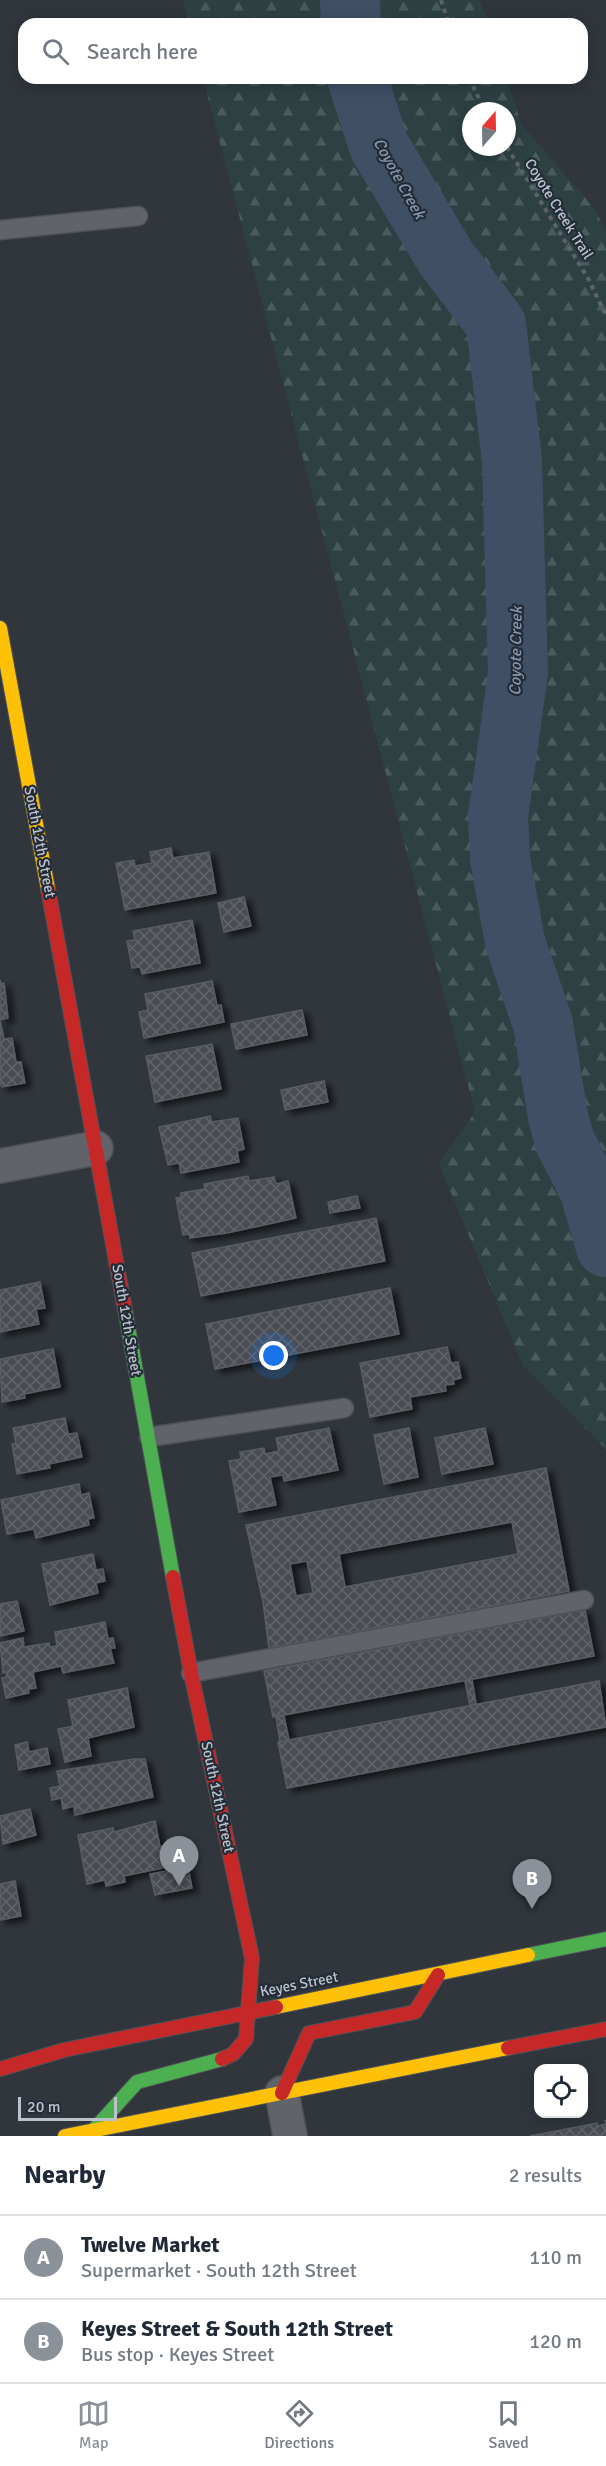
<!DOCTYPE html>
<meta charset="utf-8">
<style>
body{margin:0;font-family:Signika,sans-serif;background:#f2f2f3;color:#1f2937}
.controls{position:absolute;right:18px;bottom:18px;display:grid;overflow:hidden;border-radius:12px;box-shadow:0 3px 15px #0003}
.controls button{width:54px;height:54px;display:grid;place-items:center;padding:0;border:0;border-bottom:2px solid #e0e1e3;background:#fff;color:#1f2937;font:30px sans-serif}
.compass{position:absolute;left:462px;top:102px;width:54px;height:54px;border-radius:50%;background:#fff;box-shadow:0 3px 15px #0003;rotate:20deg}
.scale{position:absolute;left:18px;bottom:15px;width:99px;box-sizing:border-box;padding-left:6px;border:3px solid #bbc2cb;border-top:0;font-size:16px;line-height:21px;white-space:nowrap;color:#bbc2cb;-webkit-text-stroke:4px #232c37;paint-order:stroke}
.you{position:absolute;left:274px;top:1356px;width:21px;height:21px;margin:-15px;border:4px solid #fff;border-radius:50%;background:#1a73e8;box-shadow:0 0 0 9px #1a73e833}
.badge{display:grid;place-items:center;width:39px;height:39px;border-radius:50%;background:#8a9199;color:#fff;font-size:20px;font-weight:700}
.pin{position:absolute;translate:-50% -50px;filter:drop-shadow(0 2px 3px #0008)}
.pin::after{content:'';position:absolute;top:32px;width:21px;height:18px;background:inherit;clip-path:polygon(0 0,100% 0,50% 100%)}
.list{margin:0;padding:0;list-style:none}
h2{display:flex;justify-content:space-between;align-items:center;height:78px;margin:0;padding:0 24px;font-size:26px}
h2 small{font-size:20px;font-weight:400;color:#747a83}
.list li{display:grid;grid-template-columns:39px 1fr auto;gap:18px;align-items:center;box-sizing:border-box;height:84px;padding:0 24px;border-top:2px solid #e0e1e3}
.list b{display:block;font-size:22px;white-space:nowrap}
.list p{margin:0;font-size:20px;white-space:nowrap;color:#747a83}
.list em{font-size:20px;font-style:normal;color:#747a83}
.icon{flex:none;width:33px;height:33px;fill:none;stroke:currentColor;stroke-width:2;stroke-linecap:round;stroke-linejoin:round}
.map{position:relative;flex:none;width:606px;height:2136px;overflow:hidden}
.search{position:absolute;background:#fff;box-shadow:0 3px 15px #0003;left:18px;right:18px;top:18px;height:66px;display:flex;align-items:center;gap:15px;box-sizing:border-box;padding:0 21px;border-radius:18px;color:#747a83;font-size:22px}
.sheet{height:246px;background:#fff}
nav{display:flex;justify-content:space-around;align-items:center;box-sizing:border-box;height:84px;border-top:2px solid #e0e1e3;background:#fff;font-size:16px;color:#747a83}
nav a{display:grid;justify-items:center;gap:3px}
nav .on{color:#8a9199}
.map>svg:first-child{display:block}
.forest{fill:url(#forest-firs);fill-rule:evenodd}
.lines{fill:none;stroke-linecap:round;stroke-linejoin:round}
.river{stroke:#3f5065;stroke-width:60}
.building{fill:url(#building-cross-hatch);stroke:#585d63;stroke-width:1.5;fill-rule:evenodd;filter:url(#shadow)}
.lane-casing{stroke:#4e5257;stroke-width:21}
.street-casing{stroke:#4e5257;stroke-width:36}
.fast-casing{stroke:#4e5257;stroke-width:16}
.slow-casing{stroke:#4e5257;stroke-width:16}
.jam-casing{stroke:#4e5257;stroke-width:16}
.path{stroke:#5d6368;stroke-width:4;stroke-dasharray:4.5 4.5;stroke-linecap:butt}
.lane{stroke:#60646a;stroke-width:18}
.street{stroke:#60646a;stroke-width:33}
.fast{stroke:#4caf50;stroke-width:14}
.slow{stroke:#ffc107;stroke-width:14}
.jam{stroke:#c62828;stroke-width:14}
.labels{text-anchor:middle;stroke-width:4.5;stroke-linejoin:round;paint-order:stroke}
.street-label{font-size:15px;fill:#bbc2cb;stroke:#232c37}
.water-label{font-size:16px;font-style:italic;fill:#8698b0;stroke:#232c37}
</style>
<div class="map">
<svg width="606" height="2136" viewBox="0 0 606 2136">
<defs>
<pattern id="forest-firs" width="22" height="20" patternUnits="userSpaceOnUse" patternTransform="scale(1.5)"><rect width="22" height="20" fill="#2d4143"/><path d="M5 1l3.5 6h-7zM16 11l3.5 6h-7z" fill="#4a5b5d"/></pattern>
<pattern id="building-cross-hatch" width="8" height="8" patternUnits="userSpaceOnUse" patternTransform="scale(1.5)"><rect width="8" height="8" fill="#484d52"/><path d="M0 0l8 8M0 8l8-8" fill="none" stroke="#60656a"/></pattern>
<filter id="shadow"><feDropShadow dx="6" dy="4" stdDeviation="3" flood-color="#0009"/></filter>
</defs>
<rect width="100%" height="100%" fill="#30363c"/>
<g class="forest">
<polygon points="183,0 479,0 488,24 189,24"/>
<path d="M203 78H506L522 125 594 208 606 231V1449L523 1365 439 1164 475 1112ZM471 111H507V147H471Z"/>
</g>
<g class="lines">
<g class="river">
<polyline points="350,0 351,24"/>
<polyline points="357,78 379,146 446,258 496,324 512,461 518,673 498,816 500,858 515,942 543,1024 558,1117 565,1142 590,1191 606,1247"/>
</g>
</g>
<g class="building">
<polygon points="171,848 173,858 209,852 216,893 125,910 116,863 134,860 135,866 152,863 150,852"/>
<polygon points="244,897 251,926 224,932 218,903"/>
<polygon points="192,920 200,963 142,974 140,967 132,968 127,941 135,940 133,931"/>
<polygon points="0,980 1,984 4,983 8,1018 0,1020"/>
<polygon points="212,981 217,1006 221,1005 224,1022 144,1038 139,1012 148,1010 145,994"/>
<polygon points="302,1010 307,1035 236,1049 231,1024"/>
<polygon points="0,1021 4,1039 12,1038 16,1062 21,1062 25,1083 2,1087 0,1083"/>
<polygon points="212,1044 221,1089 155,1102 146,1056"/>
<polygon points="324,1081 328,1102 285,1110 281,1090"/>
<polygon points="210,1116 212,1122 238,1118 244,1149 237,1151 239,1162 181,1173 179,1163 168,1165 159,1127"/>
<polygon points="248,1176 249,1181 274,1177 276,1184 288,1181 296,1218 227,1233 190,1238 189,1234 183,1235 176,1198 181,1197 181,1193 205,1189 204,1184"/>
<polygon points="357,1196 360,1208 330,1213 328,1202"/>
<polygon points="376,1218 385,1261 201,1296 192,1253"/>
<polygon points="40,1282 45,1308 36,1309 39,1324 0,1332 0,1290"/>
<polygon points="390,1288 399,1334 215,1369 206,1324"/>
<polygon points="447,1347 451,1363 458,1362 461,1378 453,1380 454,1384 445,1385 446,1391 410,1397 412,1409 370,1417 360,1363"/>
<polygon points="53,1349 60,1387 24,1394 25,1398 2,1402 0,1359"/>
<polygon points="65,1418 68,1434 77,1433 82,1457 49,1464 50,1468 17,1474 12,1444 16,1443 13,1428"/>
<polygon points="329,1428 338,1470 284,1481 283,1475 270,1477 276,1505 239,1512 229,1461 241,1459 240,1452 264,1448 265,1454 279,1451 276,1438"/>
<polygon points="409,1428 418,1477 384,1484 374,1435"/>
<polygon points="485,1428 493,1464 442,1474 435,1438"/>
<path d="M546 1468 569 1591 269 1648 263 1602 246 1525ZM512 1522 518 1554 345 1587 339 1554ZM307 1561 313 1593 296 1596 290 1564Z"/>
<polygon points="79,1484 81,1495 89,1493 94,1518 88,1519 89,1525 36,1538 34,1529 7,1534 1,1500"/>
<polygon points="93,1554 96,1570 103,1569 105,1581 96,1583 98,1593 50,1605 42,1564"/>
<polygon points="17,1601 24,1631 0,1636 0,1604"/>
<polygon points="585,1610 594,1656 273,1717 264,1671"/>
<polygon points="105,1622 108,1639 113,1638 115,1648 110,1648 114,1663 63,1673 61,1666 33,1672 36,1688 28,1689 29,1693 6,1698 2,1678 7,1677 6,1672 3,1673 0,1643 23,1638 24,1647 49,1643 50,1647 57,1646 55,1632"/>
<polygon points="472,1679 476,1704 470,1706 465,1681"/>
<polygon points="599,1681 606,1727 287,1788 278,1742"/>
<polygon points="127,1688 134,1727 88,1738 91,1756 65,1762 58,1729 73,1726 68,1700"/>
<polygon points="284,1716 289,1740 280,1742 276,1717"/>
<polygon points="27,1742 29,1752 47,1748 50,1764 19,1770 15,1745"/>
<polygon points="134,1759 145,1759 153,1797 75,1815 74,1806 63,1809 61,1798 52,1800 50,1788 60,1786 57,1771"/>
<polygon points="30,1809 36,1835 3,1844 0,1816"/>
<polygon points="155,1821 160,1847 164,1846 168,1867 124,1876 125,1882 106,1886 105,1880 87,1884 78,1835 113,1828 114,1832"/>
<polygon points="188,1867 192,1888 155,1895 150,1874"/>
<polygon points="15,1881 21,1916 0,1920 0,1884"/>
<polygon points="605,2121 606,2121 606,2136 530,2136 597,2123 598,2126 606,2124"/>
</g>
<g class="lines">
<g class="lane-casing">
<g id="lane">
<polyline points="0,230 138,216"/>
<polyline points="149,1437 344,1408"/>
<polyline points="191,1673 584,1600"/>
</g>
</g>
<g class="street-casing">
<g id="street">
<polyline points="0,1166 96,1148"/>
<polyline points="282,2093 290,2136"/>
</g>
</g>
<g class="fast-casing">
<g id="fast">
<polyline points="125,1310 173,1577"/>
<polyline points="528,1955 606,1939"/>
<polyline points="92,2132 137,2082 222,2059"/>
</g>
</g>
<g class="slow-casing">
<g id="slow">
<polyline points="0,628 48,889"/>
<polyline points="276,2007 528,1955"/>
<polyline points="65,2136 508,2048"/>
</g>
</g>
<g class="jam-casing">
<g id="jam">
<polyline points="48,889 125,1310"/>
<polyline points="173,1577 191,1673 252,1958 246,2039 233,2054 222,2059"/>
<polyline points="508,2048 606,2029"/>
<polyline points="0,2069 64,2050 276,2007"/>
<polyline points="282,2093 309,2033 415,2012 438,1975"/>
</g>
</g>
<g class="path">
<polyline points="441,0 449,24"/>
<polyline points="469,78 485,111"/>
<polyline points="507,147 589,280 606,316"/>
</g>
<use href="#lane" class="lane"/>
<use href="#street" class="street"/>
<use href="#fast" class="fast"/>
<use href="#slow" class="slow"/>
<use href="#jam" class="jam"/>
</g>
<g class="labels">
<g class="street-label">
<text transform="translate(559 209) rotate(58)" y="5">Coyote Creek Trail</text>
<text transform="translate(40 842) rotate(79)" y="5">South 12th Street</text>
<text transform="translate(127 1320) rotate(80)" y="5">South 12th Street</text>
<text transform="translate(218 1797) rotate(78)" y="5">South 12th Street</text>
<text transform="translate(299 1984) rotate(-11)" y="5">Keyes Street</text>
</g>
<g class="water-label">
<text transform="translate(400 178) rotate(61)" y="6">Coyote Creek</text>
<text transform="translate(515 651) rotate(-89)" y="6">Coyote Creek</text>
</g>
</g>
</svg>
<div class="controls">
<button><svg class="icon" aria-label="locate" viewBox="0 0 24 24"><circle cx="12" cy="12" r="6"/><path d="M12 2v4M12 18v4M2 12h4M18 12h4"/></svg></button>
</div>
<svg class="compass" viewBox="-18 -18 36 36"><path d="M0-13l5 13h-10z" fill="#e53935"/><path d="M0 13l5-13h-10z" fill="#747a83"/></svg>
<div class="scale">20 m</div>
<div class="you"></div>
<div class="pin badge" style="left:179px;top:1886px">A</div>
<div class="pin badge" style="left:532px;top:1909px">B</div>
<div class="search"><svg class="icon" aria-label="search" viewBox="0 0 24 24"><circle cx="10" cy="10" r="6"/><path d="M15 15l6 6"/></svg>Search here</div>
</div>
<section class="sheet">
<h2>Nearby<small>2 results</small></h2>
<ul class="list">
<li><span class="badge">A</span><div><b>Twelve Market</b><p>Supermarket · South 12th Street</p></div><em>110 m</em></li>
<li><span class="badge">B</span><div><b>Keyes Street &amp; South 12th Street</b><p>Bus stop · Keyes Street</p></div><em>120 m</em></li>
</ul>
</section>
<nav>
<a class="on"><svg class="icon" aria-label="map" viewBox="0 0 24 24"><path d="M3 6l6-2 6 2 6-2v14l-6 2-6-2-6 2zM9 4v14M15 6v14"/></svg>Map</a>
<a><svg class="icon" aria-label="directions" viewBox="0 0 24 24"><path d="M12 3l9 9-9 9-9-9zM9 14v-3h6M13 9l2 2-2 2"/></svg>Directions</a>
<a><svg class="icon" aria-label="saved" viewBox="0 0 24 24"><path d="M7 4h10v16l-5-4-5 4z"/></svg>Saved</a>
</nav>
